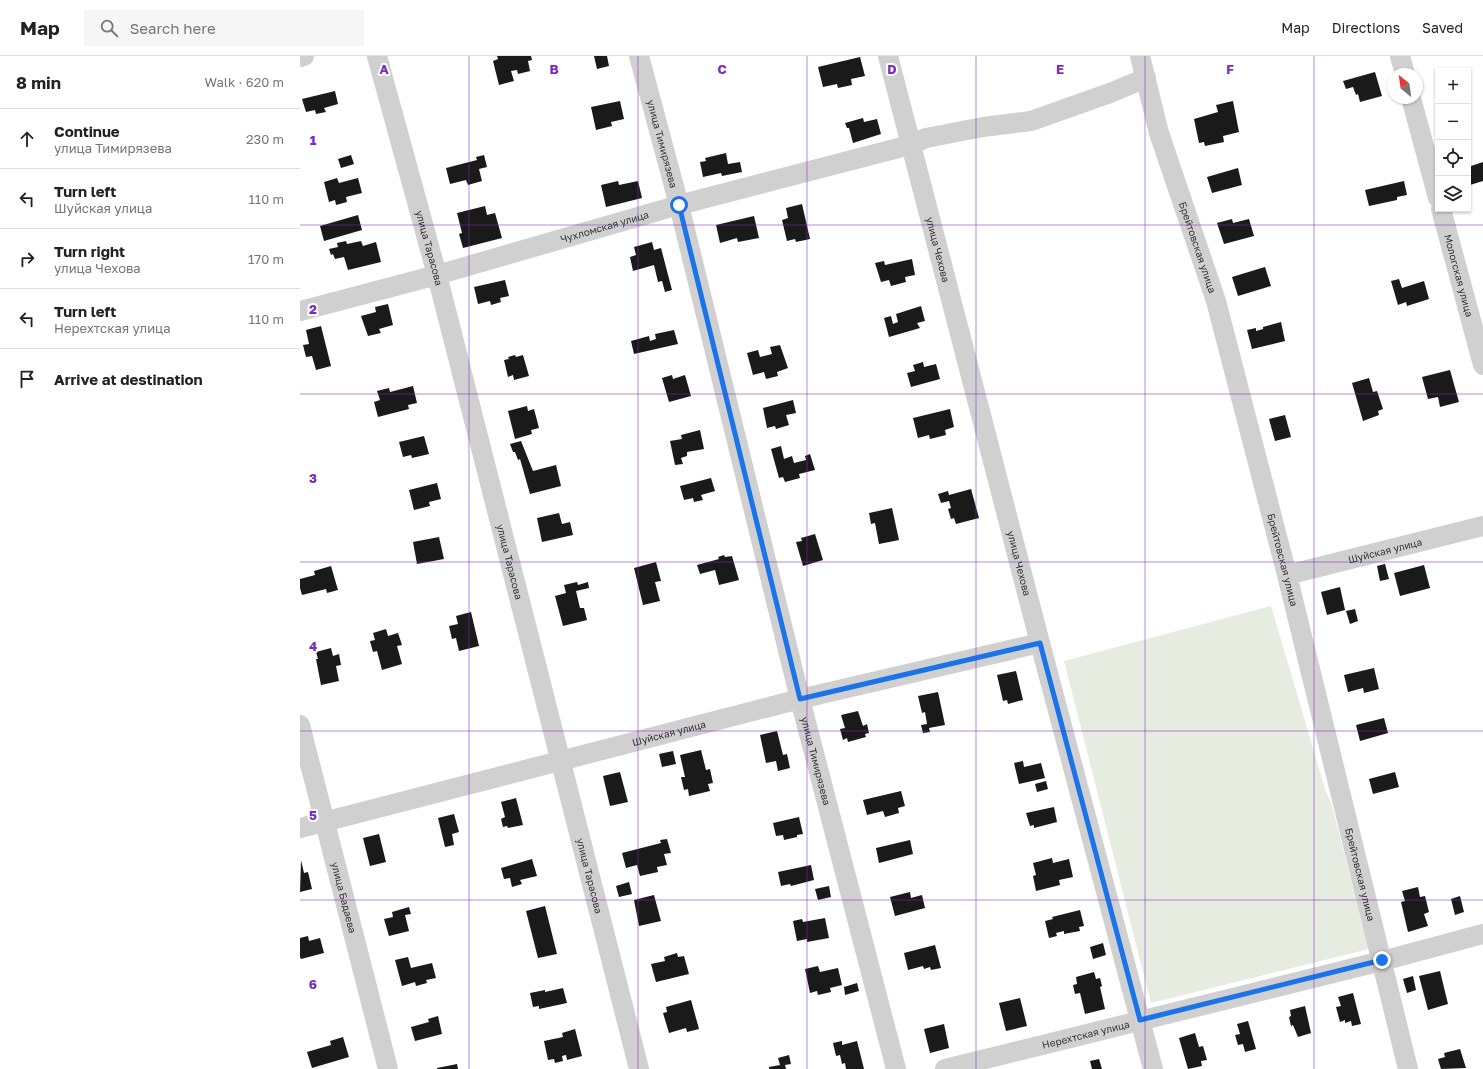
<!DOCTYPE html>
<meta charset="utf-8">
<style>
body{margin:0;font-family:"Golos Text",sans-serif;background:#f6f6f6;color:#222}
.controls{position:absolute;right:12px;top:12px;display:grid;overflow:hidden;border-radius:0px;box-shadow:0 1px 3px #0004}
.controls button{width:36px;height:36px;display:grid;place-items:center;padding:0;border:0;border-bottom:1px solid #e0e0e0;background:#fff;color:#222;font:20px sans-serif}
.compass{position:absolute;left:1087px;top:12px;width:36px;height:36px;border-radius:50%;background:#fff;box-shadow:0 1px 3px #0004;rotate:331deg}
.stop{position:absolute;width:12px;height:12px;margin:-9px;border:3px solid #1a73e8;border-radius:50%;background:#fff}
.stop.end{background:#1a73e8;border-color:#fff;box-shadow:0 1px 4px #0008}
.list{margin:0;padding:0;list-style:none}
h2{display:flex;justify-content:space-between;align-items:center;height:52px;margin:0;padding:0 16px;font-size:17px}
h2 small{font-size:13px;font-weight:400;color:#767676}
.list li{display:grid;grid-template-columns:26px 1fr auto;gap:12px;align-items:center;box-sizing:border-box;height:60px;padding:0 16px;border-top:1px solid #e0e0e0}
.list b{display:block;font-size:15px;white-space:nowrap}
.list p{margin:0;font-size:13px;white-space:nowrap;color:#767676}
.list em{font-size:13px;font-style:normal;color:#767676}
.icon{flex:none;width:22px;height:22px;fill:none;stroke:currentColor;stroke-width:2;stroke-linecap:round;stroke-linejoin:round}
.map{position:relative;flex:none;width:1183px;height:1013px;overflow:hidden}
header{display:flex;align-items:center;gap:24px;box-sizing:border-box;height:56px;padding:0 20px;background:#fff;border-bottom:1px solid #e0e0e0}
header strong{font-size:19px}
nav{display:flex;gap:22px;margin-inline-start:auto;font-size:14px}
.search{width:280px;height:36px;background:#f6f6f6;display:flex;align-items:center;gap:10px;box-sizing:border-box;padding:0 14px;border-radius:0px;color:#767676;font-size:15px}
main{display:flex}
aside{flex:1;background:#fff}
.map>svg:first-child{display:block}
.green{fill:#e6ecdf}
.building{fill:#1a1a1a}
.lines{fill:none;stroke-linecap:round;stroke-linejoin:round}
.minor{stroke:#d0d0d0;stroke-width:20}
.route{stroke:#1a73e8;stroke-width:5}
.grid{fill:none;stroke:#7b2cbf;stroke-width:1;stroke-opacity:0.55}
.labels{text-anchor:middle;stroke-width:4;stroke-linejoin:round;paint-order:stroke}
.street-label{font-size:10px;fill:#333;stroke:#fff}
.grid-label{font-size:13px;text-anchor:middle;font-weight:bold;fill:#7b2cbf;stroke:#fff;stroke-width:4;stroke-linejoin:round;paint-order:stroke}
</style>
<header>
<strong>Map</strong>
<div class="search"><svg class="icon" aria-label="search" viewBox="0 0 24 24"><circle cx="10" cy="10" r="6"/><path d="M15 15l6 6"/></svg>Search here</div>
<nav><a>Map</a><a>Directions</a><a>Saved</a></nav>
</header>
<main>
<aside>
<h2>8 min<small>Walk · 620 m</small></h2>
<ul class="list">
<li><svg class="icon" aria-label="ahead" viewBox="0 0 24 24"><path d="M12 20V5M6 11l6-6 6 6"/></svg><div><b>Continue</b><p>улица Тимирязева</p></div><em>230 m</em></li>
<li><svg class="icon" aria-label="left" viewBox="0 0 24 24"><path d="M17 20v-9H6M10 6l-5 5 5 5"/></svg><div><b>Turn left</b><p>Шуйская улица</p></div><em>110 m</em></li>
<li><svg class="icon" aria-label="right" viewBox="0 0 24 24"><path d="M7 20v-9h11M14 6l5 5-5 5"/></svg><div><b>Turn right</b><p>улица Чехова</p></div><em>170 m</em></li>
<li><svg class="icon" aria-label="left" viewBox="0 0 24 24"><path d="M17 20v-9H6M10 6l-5 5 5 5"/></svg><div><b>Turn left</b><p>Нерехтская улица</p></div><em>110 m</em></li>
<li><svg class="icon" aria-label="arrive" viewBox="0 0 24 24"><path d="M6 21V4h12l-3 4 3 4H6"/></svg><div><b>Arrive at destination</b></div></li>
</ul>
</aside>
<div class="map">
<svg width="1183" height="1013" viewBox="0 0 1183 1013">
<rect width="100%" height="100%" fill="#fff"/>
<polygon class="green" points="971,550 1026,736 1031,746 1069,893 851,947 764,605"/>
<g class="building">
<polygon points="197,0 231,0 232,4 228,5 230,15 218,18 217,14 211,15 214,25 199,29 193,5 198,3"/>
<polygon points="294,0 307,0 309,10 297,13"/>
<polygon points="560,1 565,20 551,23 552,29 538,32 537,28 523,31 518,11"/>
<polygon points="1075,16 1082,40 1060,46 1058,38 1056,39 1053,31 1046,33 1043,25"/>
<polygon points="35,35 38,48 24,52 26,56 16,58 15,54 6,56 2,43"/>
<polygon points="320,45 324,63 311,66 312,70 296,74 291,51"/>
<polygon points="933,45 939,76 923,80 924,86 905,90 904,86 899,87 894,63 918,56 916,49"/>
<polygon points="563,62 564,66 577,63 581,78 553,87 549,72 547,72 545,67"/>
<polygon points="426,97 428,108 440,106 442,116 422,120 421,117 403,121 400,106 406,105 405,102"/>
<polygon points="51,99 54,108 41,112 38,103"/>
<polygon points="184,99 187,111 179,113 182,125 168,129 166,124 150,128 146,112 177,104 176,101"/>
<polygon points="1183,106 1183,125 1170,129 1168,123 1168,111"/>
<polygon points="938,112 942,129 912,137 907,121"/>
<polygon points="37,122 39,127 58,122 62,137 46,141 47,146 36,149 35,144 29,146 24,126"/>
<polygon points="318,125 319,129 338,125 342,142 306,151 301,129"/>
<polygon points="1104,125 1107,139 1097,141 1097,144 1069,150 1065,134"/>
<polygon points="502,148 510,183 496,186 495,183 487,185 482,164 488,162 486,152"/>
<polygon points="185,150 187,159 195,157 202,182 163,192 159,178 162,177 157,157"/>
<polygon points="58,159 62,174 24,185 20,170"/>
<polygon points="454,160 459,182 438,186 437,182 420,187 416,169"/>
<polygon points="932,163 933,167 949,163 954,180 924,188 917,167"/>
<polygon points="46,185 47,188 61,185 63,190 76,186 81,206 48,214 44,201 35,203 33,198 31,199 29,193 38,191 37,187"/>
<polygon points="352,186 354,194 361,192 372,234 365,236 362,225 358,226 354,209 333,215 330,201 336,199 334,191"/>
<polygon points="612,203 615,219 605,221 606,226 591,230 589,224 581,226 575,207 584,205 585,209"/>
<polygon points="965,211 971,230 938,240 932,221"/>
<polygon points="1099,223 1102,232 1124,225 1129,243 1107,250 1106,246 1098,249 1091,225"/>
<polygon points="205,224 209,240 200,242 201,246 191,249 190,245 178,248 174,231"/>
<polygon points="88,248 93,269 79,273 81,277 68,280 61,260 76,256 75,251"/>
<polygon points="621,250 625,265 617,267 620,272 589,281 584,262 591,260 593,268 598,266 596,258"/>
<polygon points="981,266 985,285 952,293 947,274 956,272 956,275 963,273 963,271"/>
<polygon points="21,270 31,310 16,314 12,300 6,301 3,289 9,288 6,274"/>
<polygon points="374,274 378,288 334,298 331,285 349,280 350,285 356,283 355,278"/>
<polygon points="480,289 488,312 477,316 478,320 466,323 464,316 453,319 447,297 458,294 460,301 472,298 470,291"/>
<polygon points="215,299 216,301 223,299 229,320 214,324 213,319 208,321 204,304 209,303 208,301"/>
<polygon points="623,306 624,311 636,308 640,323 611,331 607,317 615,315 613,309"/>
<polygon points="1150,314 1159,346 1140,351 1138,341 1128,343 1122,321"/>
<polygon points="372,319 373,323 385,319 391,340 369,346 362,322"/>
<polygon points="1069,322 1073,336 1077,335 1083,353 1078,355 1079,359 1063,365 1052,327"/>
<polygon points="113,330 117,347 108,349 109,353 78,361 74,346 80,344 77,335 89,332 90,336"/>
<polygon points="493,344 496,357 486,359 489,369 476,373 475,370 467,372 463,352"/>
<polygon points="227,350 228,355 234,353 239,372 231,374 232,378 215,383 208,355"/>
<polygon points="650,353 654,371 645,374 646,379 630,383 629,379 618,382 613,362"/>
<polygon points="985,359 991,381 975,385 969,363"/>
<polygon points="400,374 404,393 387,396 387,400 381,402 383,408 375,409 370,385 382,383 381,379"/>
<polygon points="124,380 129,398 112,402 111,399 103,401 99,386"/>
<polygon points="221,385 233,415 256,409 261,430 230,438 220,403 218,404 215,396 213,396 210,388"/>
<polygon points="481,390 484,403 492,400 494,407 506,404 505,400 510,398 515,414 499,418 500,422 485,426 483,421 479,422 471,393"/>
<polygon points="411,422 415,435 401,439 403,444 394,446 393,442 384,444 380,430"/>
<polygon points="137,427 141,443 129,446 130,450 114,454 109,434"/>
<polygon points="671,433 679,462 656,468 654,462 651,463 648,453 651,452 649,445 641,447 638,438 648,435 649,439"/>
<polygon points="592,452 599,484 579,488 575,467 571,468 569,457"/>
<polygon points="259,457 262,468 270,466 273,479 242,486 237,462"/>
<polygon points="515,478 523,504 503,510 496,486 502,485 501,482"/>
<polygon points="139,481 144,503 117,508 113,486"/>
<polygon points="424,499 425,501 432,500 439,524 419,529 415,514 400,518 397,509 419,503 418,501"/>
<polygon points="356,506 361,525 355,526 360,545 343,549 334,512"/>
<polygon points="1085,508 1089,523 1080,525 1077,510"/>
<polygon points="1124,509 1130,532 1100,540 1094,517"/>
<polygon points="31,510 38,534 27,537 26,533 2,539 0,532 0,523 15,519 14,515"/>
<polygon points="277,526 278,529 288,526 289,532 276,535 280,552 284,552 287,564 263,570 255,540 266,537 264,529"/>
<polygon points="1040,531 1045,554 1027,559 1021,536"/>
<polygon points="1055,553 1058,565 1050,568 1046,555"/>
<polygon points="171,556 179,590 159,595 156,582 152,583 149,570 158,568 156,560"/>
<polygon points="86,573 88,580 98,577 102,589 97,590 102,608 82,614 77,595 73,596 70,585 75,584 73,577"/>
<polygon points="31,592 33,600 39,598 41,609 36,610 39,625 21,629 16,603 18,603 16,596"/>
<polygon points="1074,612 1079,633 1064,637 1063,632 1048,636 1044,619"/>
<polygon points="716,615 723,644 708,648 707,644 703,645 697,619"/>
<polygon points="638,636 645,669 629,672 630,676 623,677 621,669 627,668 625,656 622,657 618,640"/>
<polygon points="558,655 563,670 567,668 569,677 565,678 566,681 548,686 547,682 543,684 540,673 545,672 541,659"/>
<polygon points="1084,662 1088,677 1060,685 1056,669"/>
<polygon points="477,675 483,699 487,698 490,712 478,715 476,705 466,707 460,679"/>
<polygon points="401,694 406,714 410,713 413,727 408,728 410,735 389,740 388,733 384,734 381,721 385,721 380,699"/>
<polygon points="373,695 376,708 362,711 359,698"/>
<polygon points="723,705 724,711 741,707 745,722 719,728 714,707"/>
<polygon points="320,716 328,746 310,750 303,720"/>
<polygon points="1095,716 1099,731 1073,738 1069,723"/>
<polygon points="746,725 748,733 737,736 735,728"/>
<polygon points="601,735 605,750 598,752 599,757 585,761 583,755 567,759 563,744"/>
<polygon points="216,742 223,769 208,772 207,770 203,771 201,763 205,761 201,746"/>
<polygon points="754,751 757,766 734,772 734,769 730,770 726,757"/>
<polygon points="154,758 159,776 152,778 154,789 145,791 138,762"/>
<polygon points="499,761 503,778 497,779 497,781 484,784 483,779 476,780 473,767"/>
<polygon points="79,778 86,806 70,810 63,782"/>
<polygon points="367,783 371,797 364,798 367,809 357,811 358,816 340,820 337,809 326,812 322,797 361,787 360,784"/>
<polygon points="610,784 613,798 579,807 576,792"/>
<polygon points="752,802 753,807 769,803 773,821 759,824 760,829 736,835 733,820 736,819 733,807"/>
<polygon points="232,803 237,820 220,824 222,828 212,831 210,822 204,823 201,812"/>
<polygon points="1,804 4,817 8,816 12,833 0,836"/>
<polygon points="511,809 514,824 491,830 490,828 481,830 478,816"/>
<polygon points="329,826 332,838 319,841 316,830"/>
<polygon points="529,830 531,841 518,844 515,833"/>
<polygon points="1118,831 1120,841 1125,840 1129,856 1124,858 1128,870 1108,876 1101,846 1105,845 1102,835"/>
<polygon points="610,836 611,842 622,839 625,852 595,860 590,841"/>
<polygon points="354,839 361,865 339,870 334,844"/>
<polygon points="1160,840 1164,856 1155,859 1151,843"/>
<polygon points="245,850 257,898 238,902 226,855"/>
<polygon points="109,851 111,858 105,859 109,875 89,880 84,863 93,861 92,856"/>
<polygon points="780,854 784,870 779,871 780,875 764,878 764,875 756,877 757,880 749,882 745,865 753,863 752,861"/>
<polygon points="525,862 529,882 507,886 507,883 497,885 493,865 502,863 503,866"/>
<polygon points="8,880 9,885 20,882 24,897 1,903 0,901 0,882"/>
<polygon points="803,887 806,899 793,903 790,891"/>
<polygon points="635,889 641,912 631,914 630,911 624,913 623,910 608,914 604,897"/>
<polygon points="377,897 378,901 384,900 389,918 356,926 351,908 365,905 364,901"/>
<polygon points="108,901 111,912 132,907 136,922 126,924 127,927 116,930 115,926 102,930 95,904"/>
<polygon points="518,910 520,916 538,912 542,929 530,932 531,936 518,939 517,935 510,937 505,913"/>
<polygon points="1140,915 1148,948 1128,954 1119,920"/>
<polygon points="794,916 796,923 800,922 802,930 800,931 805,953 785,958 780,937 775,938 773,929 777,928 776,921"/>
<polygon points="1113,920 1116,934 1107,937 1103,923"/>
<polygon points="557,927 559,935 545,939 544,931"/>
<polygon points="263,932 267,947 239,953 239,950 233,951 230,937 245,934 245,936"/>
<polygon points="1053,937 1061,968 1052,970 1051,965 1045,967 1045,964 1040,966 1036,951 1041,950 1038,941"/>
<polygon points="720,942 727,970 706,975 699,947"/>
<polygon points="391,944 399,973 387,976 386,972 369,977 363,957 367,956 366,951"/>
<polygon points="1005,950 1011,977 998,981 993,969 991,970 989,961 991,960 990,954"/>
<polygon points="138,960 142,978 115,985 111,971 129,966 128,963"/>
<polygon points="948,965 956,993 945,996 943,988 938,989 935,979 940,978 937,968"/>
<polygon points="644,968 649,992 630,997 624,973"/>
<polygon points="275,973 282,1000 267,1004 266,999 262,1000 263,1005 255,1007 254,1003 248,1004 244,985 263,981 262,977"/>
<polygon points="895,977 899,991 903,990 907,1004 901,1005 902,1010 888,1013 879,982"/>
<polygon points="43,981 49,1001 12,1012 7,996 31,989 30,985"/>
<polygon points="542,985 542,989 557,985 564,1013 546,1013 545,1007 542,1008 540,999 536,1000 533,987"/>
<polygon points="1160,993 1166,1012 1141,1013 1138,1003 1145,1001 1144,997"/>
<polygon points="489,999 491,1008 485,1009 486,1013 469,1013 469,1011 480,1009 478,1002"/>
<polygon points="799,1003 802,1013 792,1013 790,1005"/>
<polygon points="157,1008 158,1013 137,1013 137,1012"/>
</g>
<g class="lines">
<g class="minor">
<path id="s1" d="M77 0 137 219 339 1013"/>
<path id="s2" d="M339 0 379 149 500 643 596 1013"/>
<path id="s3" d="M588 0 740 587 853 1013"/>
<path id="s4" d="M840 0 859 77 916 245 987 519 1108 1013"/>
<polyline points="1100,0 1105,18"/>
<polyline points="0,1 4,0"/>
<polyline points="1111,42 1138,142"/>
<path id="s5" d="M1141 153 1183 309"/>
<path id="s6" d="M0 255 137 219 379 149 610 89 626 82 683 71 731 65 810 37 846 22"/>
<path id="s7" d="M987 519 1183 470"/>
<path id="s8" d="M0 669 88 1013"/>
<path id="s9" d="M0 772 500 643 740 587"/>
<path id="s10" d="M645 1013 1082 905 1183 878"/>
</g>
</g>
<g class="lines">
<polyline class="route" points="379,149 500,643 740,587 840,964 1082,904"/>
</g>
<path class="grid" d="M169 0V1013M338 0V1013M507 0V1013M676 0V1013M845 0V1013M1014 0V1013M0 169H1183M0 338H1183M0 506H1183M0 675H1183M0 844H1183"/>
<g class="labels">
<g class="street-label">
<text dy="4" stroke="none"><textPath href="#s2" startOffset="91">улица Тимирязева</textPath></text>
<text dy="4" stroke="none"><textPath href="#s6" startOffset="316">Чухломская улица</textPath></text>
<text dy="4" stroke="none"><textPath href="#s1" startOffset="199">улица Тарасова</textPath></text>
<text dy="4" stroke="none"><textPath href="#s4" startOffset="200">Брейтовская улица</textPath></text>
<text dy="4" stroke="none"><textPath href="#s3" startOffset="200">улица Чехова</textPath></text>
<text dy="4" stroke="none"><textPath href="#s5" startOffset="69">Мологская улица</textPath></text>
<text dy="4" stroke="none"><textPath href="#s7" startOffset="101">Шуйская улица</textPath></text>
<text dy="4" stroke="none"><textPath href="#s4" startOffset="524">Брейтовская улица</textPath></text>
<text dy="4" stroke="none"><textPath href="#s1" startOffset="523">улица Тарасова</textPath></text>
<text dy="4" stroke="none"><textPath href="#s3" startOffset="524">улица Чехова</textPath></text>
<text dy="4" stroke="none"><textPath href="#s9" startOffset="381">Шуйская улица</textPath></text>
<text dy="4" stroke="none"><textPath href="#s2" startOffset="727">улица Тимирязева</textPath></text>
<text dy="4" stroke="none"><textPath href="#s4" startOffset="848">Брейтовская улица</textPath></text>
<text dy="4" stroke="none"><textPath href="#s1" startOffset="847">улица Тарасова</textPath></text>
<text dy="4" stroke="none"><textPath href="#s8" startOffset="178">улица Бадаева</textPath></text>
<text dy="4" stroke="none"><textPath href="#s10" startOffset="145">Нерехтская улица</textPath></text>
</g>
</g>
<g class="grid-label">
<text x="84" y="18">A</text>
<text x="254" y="18">B</text>
<text x="422" y="18">C</text>
<text x="592" y="18">D</text>
<text x="760" y="18">E</text>
<text x="930" y="18">F</text>
<text x="13" y="89">1</text>
<text x="13" y="258">2</text>
<text x="13" y="427">3</text>
<text x="13" y="595">4</text>
<text x="13" y="764">5</text>
<text x="13" y="933">6</text>
</g>
</svg>
<div class="controls">
<button>+</button>
<button>−</button>
<button><svg class="icon" aria-label="locate" viewBox="0 0 24 24"><circle cx="12" cy="12" r="6"/><path d="M12 2v4M12 18v4M2 12h4M18 12h4"/></svg></button>
<button><svg class="icon" aria-label="layers" viewBox="0 0 24 24"><path d="M12 4l9 5-9 5-9-5zM3 14l9 5 9-5"/></svg></button>
</div>
<svg class="compass" viewBox="-18 -18 36 36"><path d="M0-13l5 13h-10z" fill="#e53935"/><path d="M0 13l5-13h-10z" fill="#767676"/></svg>
<div class="stop" style="left:379px;top:149px"></div>
<div class="stop end" style="left:1082px;top:904px"></div>
</div>
</main>
